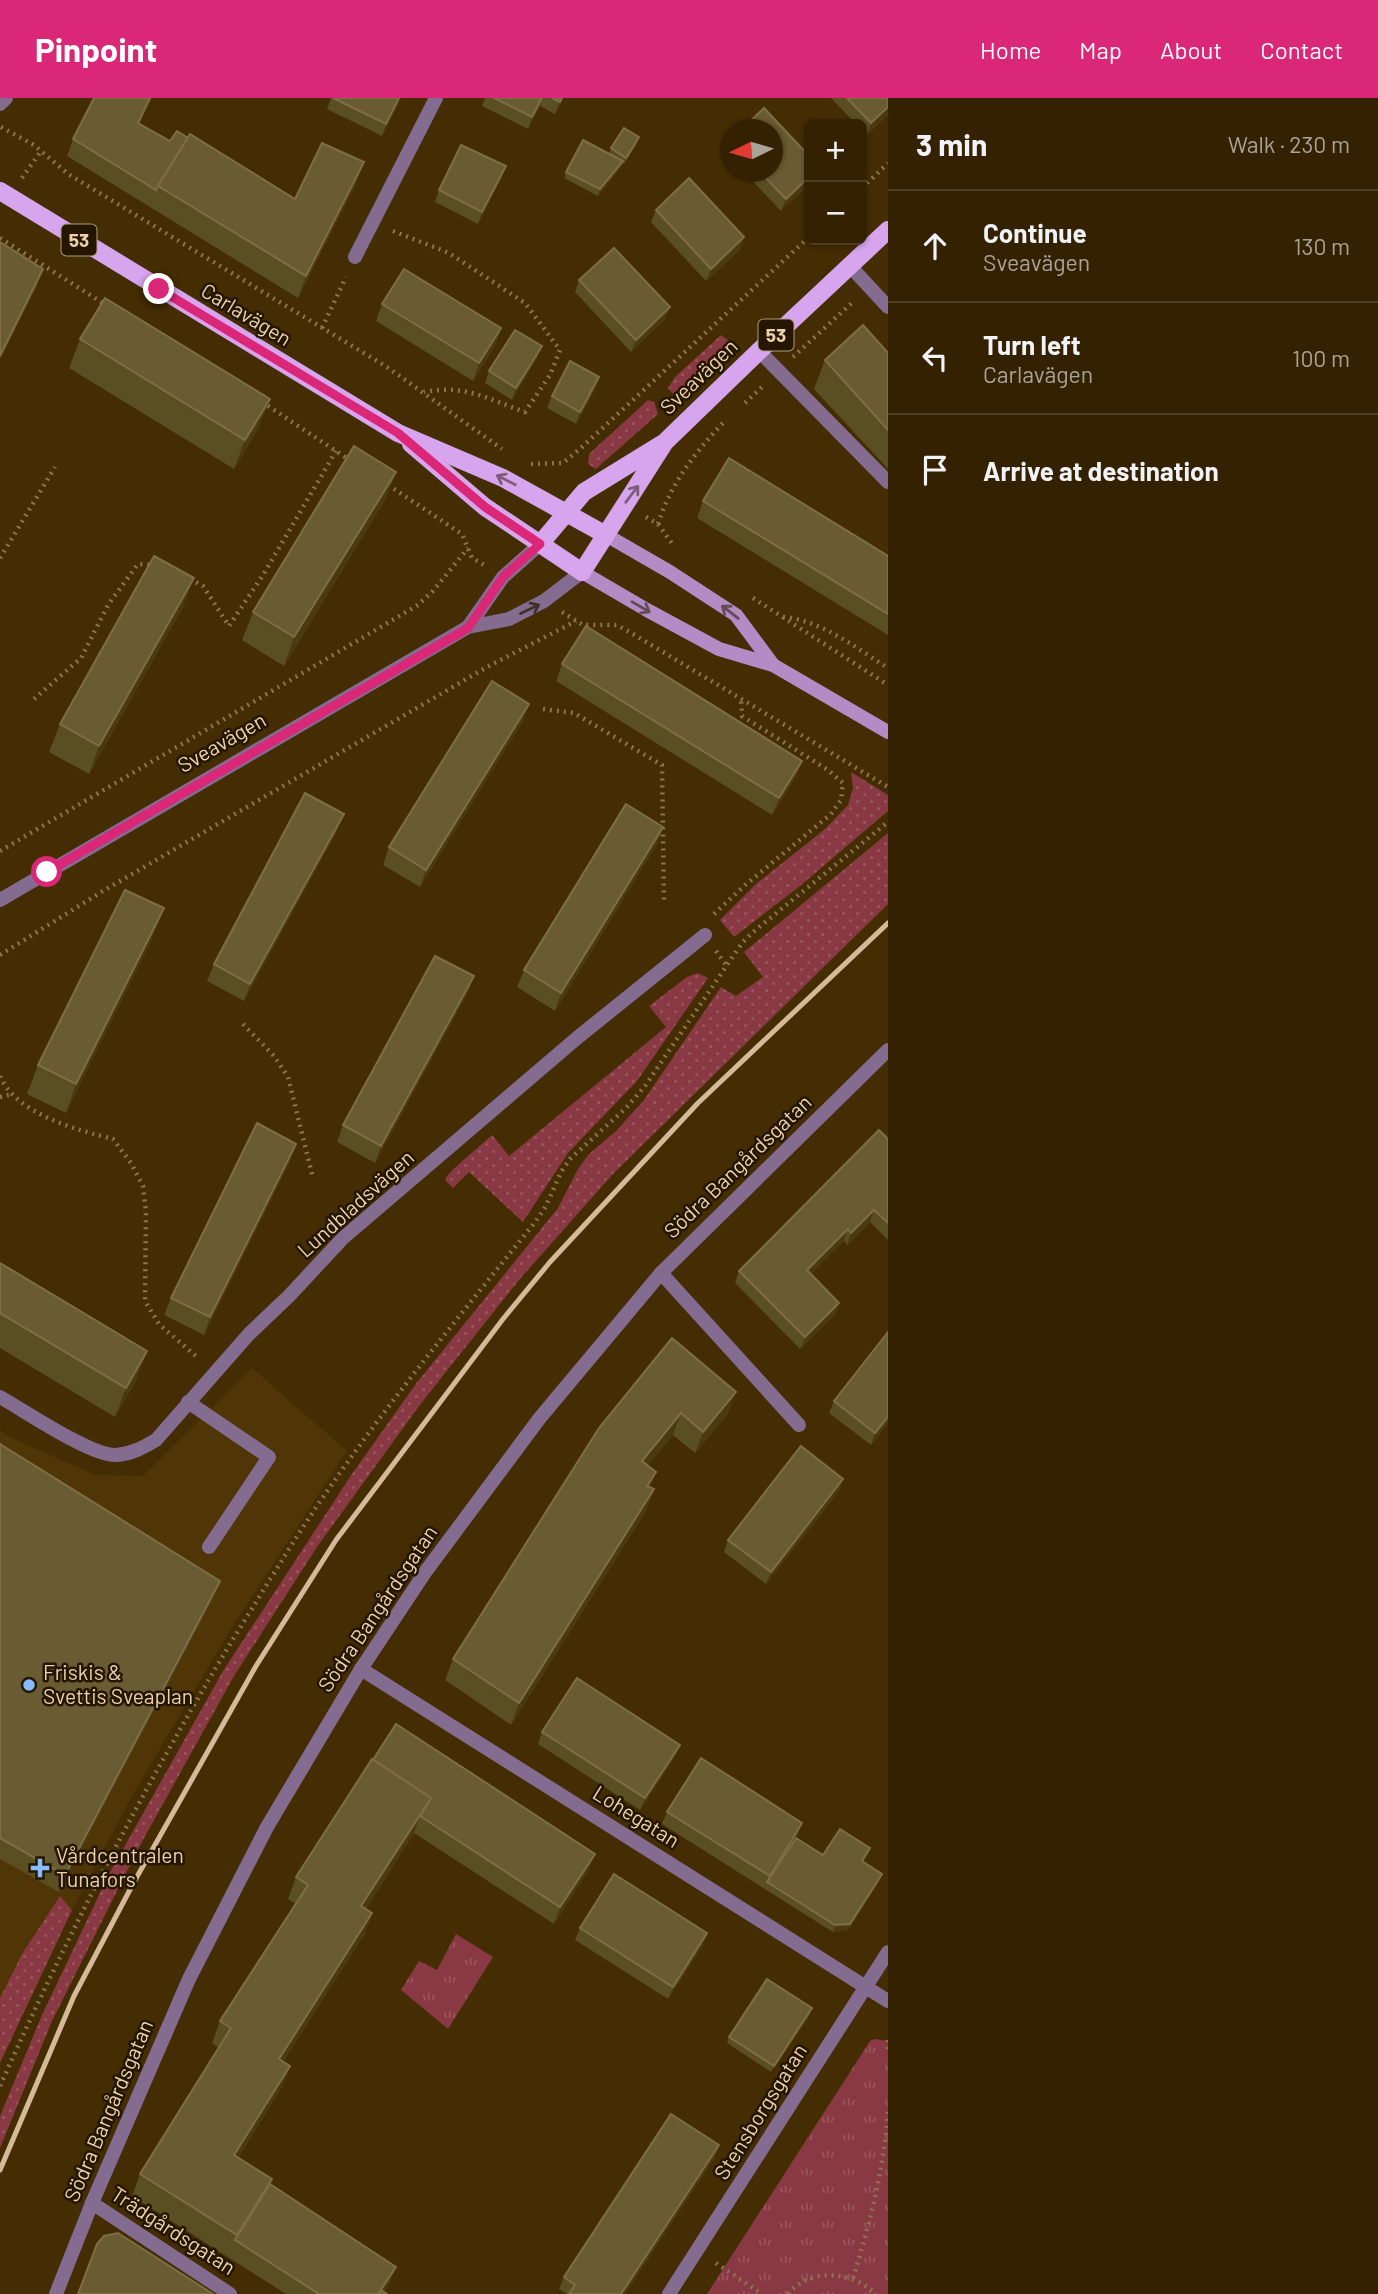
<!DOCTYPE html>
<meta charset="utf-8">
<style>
body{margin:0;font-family:Barlow,sans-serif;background:#3b290c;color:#f1f3f6}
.controls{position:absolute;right:21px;top:21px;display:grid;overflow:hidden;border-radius:10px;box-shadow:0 2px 5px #0004}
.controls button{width:63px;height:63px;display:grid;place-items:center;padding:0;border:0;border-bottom:2px solid #4e3e24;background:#332102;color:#f1f3f6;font:35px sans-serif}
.compass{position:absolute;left:720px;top:21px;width:63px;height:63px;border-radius:50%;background:#332102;box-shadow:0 2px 5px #0004;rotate:265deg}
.stop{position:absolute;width:21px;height:21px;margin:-16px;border:5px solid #db2777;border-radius:50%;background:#fff}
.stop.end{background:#db2777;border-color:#fff;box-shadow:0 2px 7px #0008}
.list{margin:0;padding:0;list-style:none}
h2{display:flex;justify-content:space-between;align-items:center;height:91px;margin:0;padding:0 28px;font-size:30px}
h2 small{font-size:23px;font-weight:400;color:#a9a399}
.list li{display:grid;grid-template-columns:46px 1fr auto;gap:21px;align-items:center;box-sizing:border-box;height:112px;padding:0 28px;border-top:2px solid #4e3e24}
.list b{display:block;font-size:26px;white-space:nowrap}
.list p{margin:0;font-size:23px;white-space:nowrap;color:#a9a399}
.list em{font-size:23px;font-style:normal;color:#a9a399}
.icon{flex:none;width:38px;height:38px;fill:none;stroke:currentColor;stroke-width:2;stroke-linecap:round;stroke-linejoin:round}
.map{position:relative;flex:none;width:888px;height:2196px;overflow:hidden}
header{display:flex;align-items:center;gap:42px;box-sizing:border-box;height:98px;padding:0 35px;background:#db2777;color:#fff}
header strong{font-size:33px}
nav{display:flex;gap:38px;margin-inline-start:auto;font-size:24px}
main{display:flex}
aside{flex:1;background:#332102}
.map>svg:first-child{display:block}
.built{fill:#503507}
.grass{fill:url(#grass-dots)}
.park{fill:url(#park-tufts)}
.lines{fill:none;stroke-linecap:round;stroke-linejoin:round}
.path{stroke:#8d744e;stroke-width:4.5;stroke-dasharray:2 5;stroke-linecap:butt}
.service{stroke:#846c90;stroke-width:14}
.minor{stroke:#846c90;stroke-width:14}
.tertiary{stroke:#846c90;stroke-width:14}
.secondary{stroke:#b38cc5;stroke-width:14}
.primary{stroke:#d7a4ee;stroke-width:18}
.rail{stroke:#d4ba98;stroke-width:5}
.wall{fill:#5a4e23}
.shaded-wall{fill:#4b3a10}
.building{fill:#6a5c32;stroke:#7e6e46;stroke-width:2}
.oneway{stroke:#7e5d78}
.oneway2{stroke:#644b59}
.oneway3{stroke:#41302c}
.route{stroke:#db2777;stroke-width:9}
.poi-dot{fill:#87bbfc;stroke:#241601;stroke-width:2.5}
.labels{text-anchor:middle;stroke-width:5;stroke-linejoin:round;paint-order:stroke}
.shield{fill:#241601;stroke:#af997c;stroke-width:2}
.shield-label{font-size:19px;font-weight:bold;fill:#ebd1b0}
.street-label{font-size:21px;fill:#ebd1b0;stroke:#241601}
.poi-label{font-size:21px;fill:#ebd1b0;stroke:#241601;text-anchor:start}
</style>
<header>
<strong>Pinpoint</strong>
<nav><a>Home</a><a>Map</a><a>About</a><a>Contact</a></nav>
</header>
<main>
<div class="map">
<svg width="888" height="2196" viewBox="0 0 888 2196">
<defs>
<pattern id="grass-dots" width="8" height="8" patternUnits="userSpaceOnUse" patternTransform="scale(1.75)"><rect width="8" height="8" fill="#893943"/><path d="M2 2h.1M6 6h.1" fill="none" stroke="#9a555c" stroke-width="1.8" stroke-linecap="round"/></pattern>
<pattern id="park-tufts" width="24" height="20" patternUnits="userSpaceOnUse" patternTransform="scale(1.75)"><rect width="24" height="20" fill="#893943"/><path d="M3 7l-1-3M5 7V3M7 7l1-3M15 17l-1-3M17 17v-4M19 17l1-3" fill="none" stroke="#9a555c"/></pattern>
</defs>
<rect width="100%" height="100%" fill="#442c03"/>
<polygon class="built" points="252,1270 347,1353 231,1531 132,1698 72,1812 60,1799 22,1856 0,1900 0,1332 8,1338 95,1377 143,1378"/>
<g class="grass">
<polygon points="721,237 729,243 722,258 675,298 668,290 675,279"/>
<polygon points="648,302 654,304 658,316 596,371 588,366 589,356"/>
<polygon points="851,674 888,697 888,713 800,788 734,839 720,822 756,786 825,731 848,707 853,690"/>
<polygon points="888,735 888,806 613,1076 519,1182 419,1308 317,1449 234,1578 138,1751 52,1923 0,2050 0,2018 42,1917 109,1776 223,1573 352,1376 415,1287 558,1110 578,1071 589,1056 616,1033 644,1002 721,889 736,898 763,879 744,854"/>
<path d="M698 875 708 880 637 983 568 1055 523 1124 469 1074 453 1090 445 1082C448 1073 482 1047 492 1037L509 1058 666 929 649 908 687 879Z"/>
<polygon points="60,1798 72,1812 0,1965 0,1900 22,1856"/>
</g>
<g class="park">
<polygon points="456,1836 493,1859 448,1931 401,1892 419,1863 437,1872"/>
<polygon points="875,1941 888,1943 888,2196 707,2196 870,1943"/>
</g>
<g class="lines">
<g class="path">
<polyline points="1,29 34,47 68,76 387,269 502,351"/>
<polyline points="22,80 41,53"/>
<polyline points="862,90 888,65"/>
<path d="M393 133 449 155 525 205 560 252 550 277 525 314C487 301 466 286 424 294"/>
<polyline points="0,140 106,207"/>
<polyline points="322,230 346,179"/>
<polyline points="793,259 854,203"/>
<polyline points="262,304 351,363"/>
<polyline points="745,305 764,287"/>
<polyline points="531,366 563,365 581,350 809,139"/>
<polyline points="388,387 462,436 472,460 486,468"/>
<polyline points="646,419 658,426 673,447"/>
<path d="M658 426C671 385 694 356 723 325"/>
<polyline points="0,460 55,369"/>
<polyline points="190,481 203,488 229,528 263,477 336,353"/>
<polyline points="753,500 888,587"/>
<polyline points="562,514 583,527 617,527 633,536 888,689"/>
<path d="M783 519C821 522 856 550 888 570"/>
<polyline points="34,601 81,560 108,507 138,466 153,467"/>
<polyline points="543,611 574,615 662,667 664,802"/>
<polyline points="0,753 418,507 433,493 468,450"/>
<polyline points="714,816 744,788 831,716 841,702 843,685 828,672 742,618 741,601"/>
<polyline points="716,853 726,867"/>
<polyline points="0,857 103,793 487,569 576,523"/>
<polyline points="243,926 274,958 288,979 313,1080"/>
<path d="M0 978C16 1016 77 1032 113 1041L131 1065 143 1088 146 1114 145 1203 159 1226 198 1260"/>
<polyline points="0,999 13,996"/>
<polyline points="888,1942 888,1953"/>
<path d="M0 1988C69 1833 147 1683 235 1538 262 1495 288 1451 317 1408 384 1309 461 1216 536 1123L546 1108 561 1074 570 1061 626 1010 645 988 742 845 752 835 888 724"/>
<polyline points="716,2165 762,2196"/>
<path d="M853 2180C870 2125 884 2070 888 2012"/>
<path d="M788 2196C811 2169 852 2173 876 2196"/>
</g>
<g class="service">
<polyline points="850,168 888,209"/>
<polyline points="759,253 888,384"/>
<polyline points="661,1175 799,1327"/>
<polyline points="188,1304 269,1359 209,1449"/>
</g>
<g class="minor">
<polyline points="0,6 6,0"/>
<polyline points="355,159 436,0"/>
<path d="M0 1299C25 1313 91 1358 116 1357 132 1356 144 1349 156 1342L249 1236 289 1198 343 1140 577 940 705 837"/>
<polyline points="361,1571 888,1903"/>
<polyline points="92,2105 230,2196"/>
<polyline points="56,2196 92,2105 189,1881 267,1729 361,1571 426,1473 539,1321 661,1175 888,952"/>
<polyline points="669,2196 888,1854"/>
</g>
<g class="tertiary">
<polyline points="468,529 503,479 540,446"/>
<polyline points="0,802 468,529 509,521 544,503 582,474"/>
</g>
<g class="secondary">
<polyline points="606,437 670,474 736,517 773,567"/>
<polyline points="582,474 647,512 719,551 773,567 888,634"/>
</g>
<g class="primary">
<polyline points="0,93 398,335 503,380 606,437"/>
<polyline points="411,346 485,409 582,474 665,344 759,253 888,132"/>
<polyline points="540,446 584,394 662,346"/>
</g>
<polyline class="rail" points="0,2072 74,1898 134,1784 256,1568 336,1442 503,1221 550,1164 698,1005 888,825"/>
</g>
<g class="wall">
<polygon points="331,0 401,0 382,38 327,11"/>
<polygon points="485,0 563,0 555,16 540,8 528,31 482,8"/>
<polygon points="831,0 888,0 888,17 867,37 862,32 862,26 856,26"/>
<polygon points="140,26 170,43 295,101 356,86 298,200 67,58 73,41"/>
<polygon points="731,41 731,59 726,54"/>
<polygon points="637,46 624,66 622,65 621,69 598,98 564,80 566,74 609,56 611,50"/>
<polygon points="809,58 781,113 744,74 773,74"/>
<polygon points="506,68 501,80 478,126 435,104 439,92"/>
<polygon points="656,112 744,139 740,152 706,183 651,124"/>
<polygon points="579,182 670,209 665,221 631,254 575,194"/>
<polygon points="382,206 501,230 495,247 473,283 376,223"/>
<polygon points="80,241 259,329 234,371 69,270"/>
<polygon points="542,248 537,260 512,302 485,285 489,273"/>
<polygon points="888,255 888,371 814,291 825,262"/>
<polygon points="599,279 595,291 576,326 547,310 552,298"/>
<polygon points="396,374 385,402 284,568 242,542 253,514"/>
<polygon points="703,403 888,458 888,537 697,420"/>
<polygon points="183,509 89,676 49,654 60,626"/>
<polygon points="562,566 802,663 795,680 772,717 556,583"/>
<polygon points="523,623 420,789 383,767 389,749"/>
<polygon points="663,729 657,746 555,913 517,889 524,872"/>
<polygon points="337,733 244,903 207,883 214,866"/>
<polygon points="153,839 66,1015 27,996 38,967"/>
<polygon points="474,878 467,896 375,1065 337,1044 343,1027"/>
<polygon points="888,1041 888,1142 870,1124 847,1147 844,1143 810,1176 835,1217 800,1251 735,1185 739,1173"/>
<polygon points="290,1063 204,1237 164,1217 171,1200"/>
<polygon points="0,1165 137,1281 115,1319 0,1250"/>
<polygon points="672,1240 728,1316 695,1355 673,1337 648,1367 651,1389 654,1391 646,1413 511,1627 445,1582 453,1561"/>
<polygon points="834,1303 888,1325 871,1347 829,1315"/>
<polygon points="0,1346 214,1500 59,1794 0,1761"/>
<polygon points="843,1381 839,1393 766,1486 724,1454 728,1442"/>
<polygon points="542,1634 675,1659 640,1712 538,1646"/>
<polygon points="372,1661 588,1773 554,1826 414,1735 366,1811 372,1815 364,1837 283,1964 290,1968 282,1989 238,2060 270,2086 396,2169 389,2186 384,2194 387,2196 286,2196 132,2098 140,2076 219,1950 212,1945 220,1923 296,1806 288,1801 296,1779"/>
<polygon points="667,1714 798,1737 796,1740 823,1757 870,1750 863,1764 882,1776 880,1782 848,1832 833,1834 662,1726"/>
<polygon points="580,1830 707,1835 703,1847 668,1901 575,1842"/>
<polygon points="810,1917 771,1974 727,1945 729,1939"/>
<polygon points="719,2047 715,2059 625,2196 567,2196 559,2191 564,2179"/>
</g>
<g class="shaded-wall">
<polygon points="150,0 152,0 132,42 138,25"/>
<polygon points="399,0 401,0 382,38 386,26"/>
<polygon points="542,0 540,8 528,31 532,19"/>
<polygon points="562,0 563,0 555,16 560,4"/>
<polygon points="888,9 888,17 867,37 871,25"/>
<polygon points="639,39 637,46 624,66 626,60"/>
<polygon points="623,63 621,69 598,98 600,91"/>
<polygon points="364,64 356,86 298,200 306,178"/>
<polygon points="506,68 501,80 478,126 482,114"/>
<polygon points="809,79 809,87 781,113 786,101"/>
<polygon points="744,139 740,152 706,183 711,171"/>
<polygon points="43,171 37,188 0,262 0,258"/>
<polygon points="670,209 665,221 631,254 636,242"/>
<polygon points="501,230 495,247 473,283 479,265"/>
<polygon points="542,248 537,260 512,302 516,290"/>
<polygon points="599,279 595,291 576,326 580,314"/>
<polygon points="270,301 259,329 234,371 245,342"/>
<polygon points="396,374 385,402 284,568 294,539"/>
<polygon points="194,480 183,509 89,676 99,648"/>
<polygon points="529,606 523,623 420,789 426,772"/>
<polygon points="802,663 795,680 772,717 779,700"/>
<polygon points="344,716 337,733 244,903 250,886"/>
<polygon points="663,729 657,746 555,913 561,895"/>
<polygon points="164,810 153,839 66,1015 76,986"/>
<polygon points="474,878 467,896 375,1065 381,1048"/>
<polygon points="296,1046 290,1063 204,1237 210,1219"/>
<polygon points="874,1112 870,1124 847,1147 851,1135"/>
<polygon points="848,1131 844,1143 802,1185 807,1172"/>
<polygon points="839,1205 835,1217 800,1251 805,1239"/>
<polygon points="147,1253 137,1281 115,1319 126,1290"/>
<polygon points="736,1294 728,1316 695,1355 703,1334"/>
<polygon points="681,1315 673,1337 634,1384 642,1363"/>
<polygon points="888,1319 888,1325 871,1347 875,1335"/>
<polygon points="656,1374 648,1396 647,1388"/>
<polygon points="843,1381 839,1393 766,1486 771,1474"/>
<polygon points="654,1391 646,1413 511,1627 519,1605"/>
<polygon points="220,1483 214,1500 59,1794 65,1777"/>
<polygon points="680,1647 675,1659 640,1712 645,1700"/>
<polygon points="431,1700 423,1720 420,1718 414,1735 354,1830 361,1808"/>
<polygon points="802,1725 798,1737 769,1785 767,1784 770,1778"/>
<polygon points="595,1756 588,1773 554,1826 560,1809"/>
<polygon points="882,1776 880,1782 848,1832 833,1834 835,1827"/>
<polygon points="372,1815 364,1837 271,1983 279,1961"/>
<polygon points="707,1835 703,1847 668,1901 673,1889"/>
<polygon points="812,1910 810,1917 771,1974 774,1968"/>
<polygon points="290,1968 282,1989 226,2079 234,2057"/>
<polygon points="719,2047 715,2059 625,2196 621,2196"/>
<polygon points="396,2169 389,2186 383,2196 378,2196"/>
</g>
<g class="building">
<polygon points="94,0 150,0 138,25 170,43 177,33 188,40 158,88 156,92 73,41"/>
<polygon points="333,0 399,0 386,26"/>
<polygon points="494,0 542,0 532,19"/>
<polygon points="552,0 562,0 560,4"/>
<polygon points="847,0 888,0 888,9 871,25"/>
<polygon points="764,10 809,58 809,79 786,101 760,74 773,74 773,32 741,32"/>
<polygon points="624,30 639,39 626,60 611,50"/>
<polygon points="190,36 295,101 322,45 364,64 306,178 158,88"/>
<polygon points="583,42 623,63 600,91 566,74"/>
<polygon points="461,47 506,68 482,114 439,92"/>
<polygon points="689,80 744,139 711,171 656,112"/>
<polygon points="0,144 43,171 0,258"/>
<polygon points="614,150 670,209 636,242 579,182"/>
<polygon points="404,171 501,230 479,265 382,206"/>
<polygon points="105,200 270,301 245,342 80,241"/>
<polygon points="863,227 888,255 888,332 825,262"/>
<polygon points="515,232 542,248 516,290 489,273"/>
<polygon points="570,263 599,279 580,314 552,298"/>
<polygon points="354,348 396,374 294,539 253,514"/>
<polygon points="729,360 888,458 888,516 703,403"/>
<polygon points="154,458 194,480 99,648 60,626"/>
<polygon points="586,528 802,663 779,700 562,566"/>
<polygon points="492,583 529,606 426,772 389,749"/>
<polygon points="305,695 344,716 250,886 214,866"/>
<polygon points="626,706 663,729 561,895 524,872"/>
<polygon points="125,792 164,810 76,986 38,967"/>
<polygon points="435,858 474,878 381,1048 343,1027"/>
<polygon points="257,1025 296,1046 210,1219 171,1200"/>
<polygon points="879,1032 888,1041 888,1125 874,1112 851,1135 848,1131 807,1172 839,1205 805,1239 739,1173"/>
<polygon points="0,1165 147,1253 126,1290 0,1215"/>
<polygon points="888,1234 888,1319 875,1335 834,1303"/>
<polygon points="672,1240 736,1294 703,1334 681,1315 642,1363 656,1374 647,1388 654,1391 519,1605 453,1561 599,1330"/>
<polygon points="0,1346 220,1483 65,1777 0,1740"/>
<polygon points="801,1348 843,1381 771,1474 728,1442"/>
<polygon points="577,1580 680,1647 645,1700 542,1634"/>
<polygon points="396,1626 595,1756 560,1809 420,1718 431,1700 373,1662"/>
<polygon points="701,1660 802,1725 770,1778 667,1714"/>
<polygon points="372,1661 431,1700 361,1808 372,1815 279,1961 290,1968 234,2057 272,2081 237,2137 140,2076 231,1930 220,1923 308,1787 296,1779"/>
<polygon points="840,1731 870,1750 862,1763 882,1776 850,1826 835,1827 767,1784 796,1740 823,1757"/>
<polygon points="614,1776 707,1835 673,1889 580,1830"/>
<polygon points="767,1881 812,1910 774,1968 729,1939"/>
<polygon points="671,2016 719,2047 621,2196 569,2196 575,2187 564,2179"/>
<polygon points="270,2086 396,2169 378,2196 319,2196 235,2142"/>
<polygon points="118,2135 213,2196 78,2196 97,2146 104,2138"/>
<polygon points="381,2192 387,2196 379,2196"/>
</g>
<defs><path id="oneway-shaft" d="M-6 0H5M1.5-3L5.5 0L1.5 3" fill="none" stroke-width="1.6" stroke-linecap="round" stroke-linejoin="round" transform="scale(1.75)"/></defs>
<g class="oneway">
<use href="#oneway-shaft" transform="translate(506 382) rotate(-153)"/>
<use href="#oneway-shaft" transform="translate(632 396) rotate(-53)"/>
</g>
<g class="oneway2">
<use href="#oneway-shaft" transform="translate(641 509) rotate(30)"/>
<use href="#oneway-shaft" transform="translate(730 514) rotate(-142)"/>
</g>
<use class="oneway3" href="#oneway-shaft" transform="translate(530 511) rotate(-26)"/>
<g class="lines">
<polyline class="route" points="47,774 468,530 503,479 540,446 485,409 398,335 159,191"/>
</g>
<g class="poi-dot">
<circle cx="29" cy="1587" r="7"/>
<path d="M36.5 1759.5h7v7h7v7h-7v7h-7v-7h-7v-7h7z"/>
</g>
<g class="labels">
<g class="shield">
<rect x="61.5" y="126.5" width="35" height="31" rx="5"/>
<rect x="758.5" y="221.5" width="35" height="31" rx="5"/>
</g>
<g class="shield-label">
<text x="79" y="149">53</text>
<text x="776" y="244">53</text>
</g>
<g class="street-label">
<text transform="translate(246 217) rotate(31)" y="7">Carlavägen</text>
<text transform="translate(699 279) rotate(-44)" y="7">Sveavägen</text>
<text transform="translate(222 645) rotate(-30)" y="7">Sveavägen</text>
<text transform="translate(738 1069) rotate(-44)" y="7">Södra Bangårdsgatan</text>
<text transform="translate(356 1106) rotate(-42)" y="7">Lundbladsvägen</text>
<text transform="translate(378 1511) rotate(-56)" y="7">Södra Bangårdsgatan</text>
<text transform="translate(636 1719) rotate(32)" y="7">Lohegatan</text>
<text transform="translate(109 2013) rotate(-67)" y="7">Södra Bangårdsgatan</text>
<text transform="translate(761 2014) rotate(-58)" y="7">Stensborgsgatan</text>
<text transform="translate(173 2133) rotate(33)" y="7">Trädgårdsgatan</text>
</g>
<g class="poi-label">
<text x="43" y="1582">Friskis &amp;<tspan x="43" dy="24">Svettis Sveaplan</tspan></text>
<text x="56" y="1765">Vårdcentralen<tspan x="56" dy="24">Tunafors</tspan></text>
</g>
</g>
</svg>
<div class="controls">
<button>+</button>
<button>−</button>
</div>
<svg class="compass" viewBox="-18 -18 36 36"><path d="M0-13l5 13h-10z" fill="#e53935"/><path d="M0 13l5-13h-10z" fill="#a9a399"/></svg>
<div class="stop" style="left:47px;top:774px"></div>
<div class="stop end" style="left:159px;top:191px"></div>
</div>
<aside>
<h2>3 min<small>Walk · 230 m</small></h2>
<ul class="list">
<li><svg class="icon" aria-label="ahead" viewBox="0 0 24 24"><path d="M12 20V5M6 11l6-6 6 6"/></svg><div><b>Continue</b><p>Sveavägen</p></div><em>130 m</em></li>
<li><svg class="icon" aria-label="left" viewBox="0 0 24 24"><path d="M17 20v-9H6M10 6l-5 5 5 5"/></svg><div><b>Turn left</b><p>Carlavägen</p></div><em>100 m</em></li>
<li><svg class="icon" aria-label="arrive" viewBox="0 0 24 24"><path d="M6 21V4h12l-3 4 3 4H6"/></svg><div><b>Arrive at destination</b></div></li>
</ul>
</aside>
</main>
